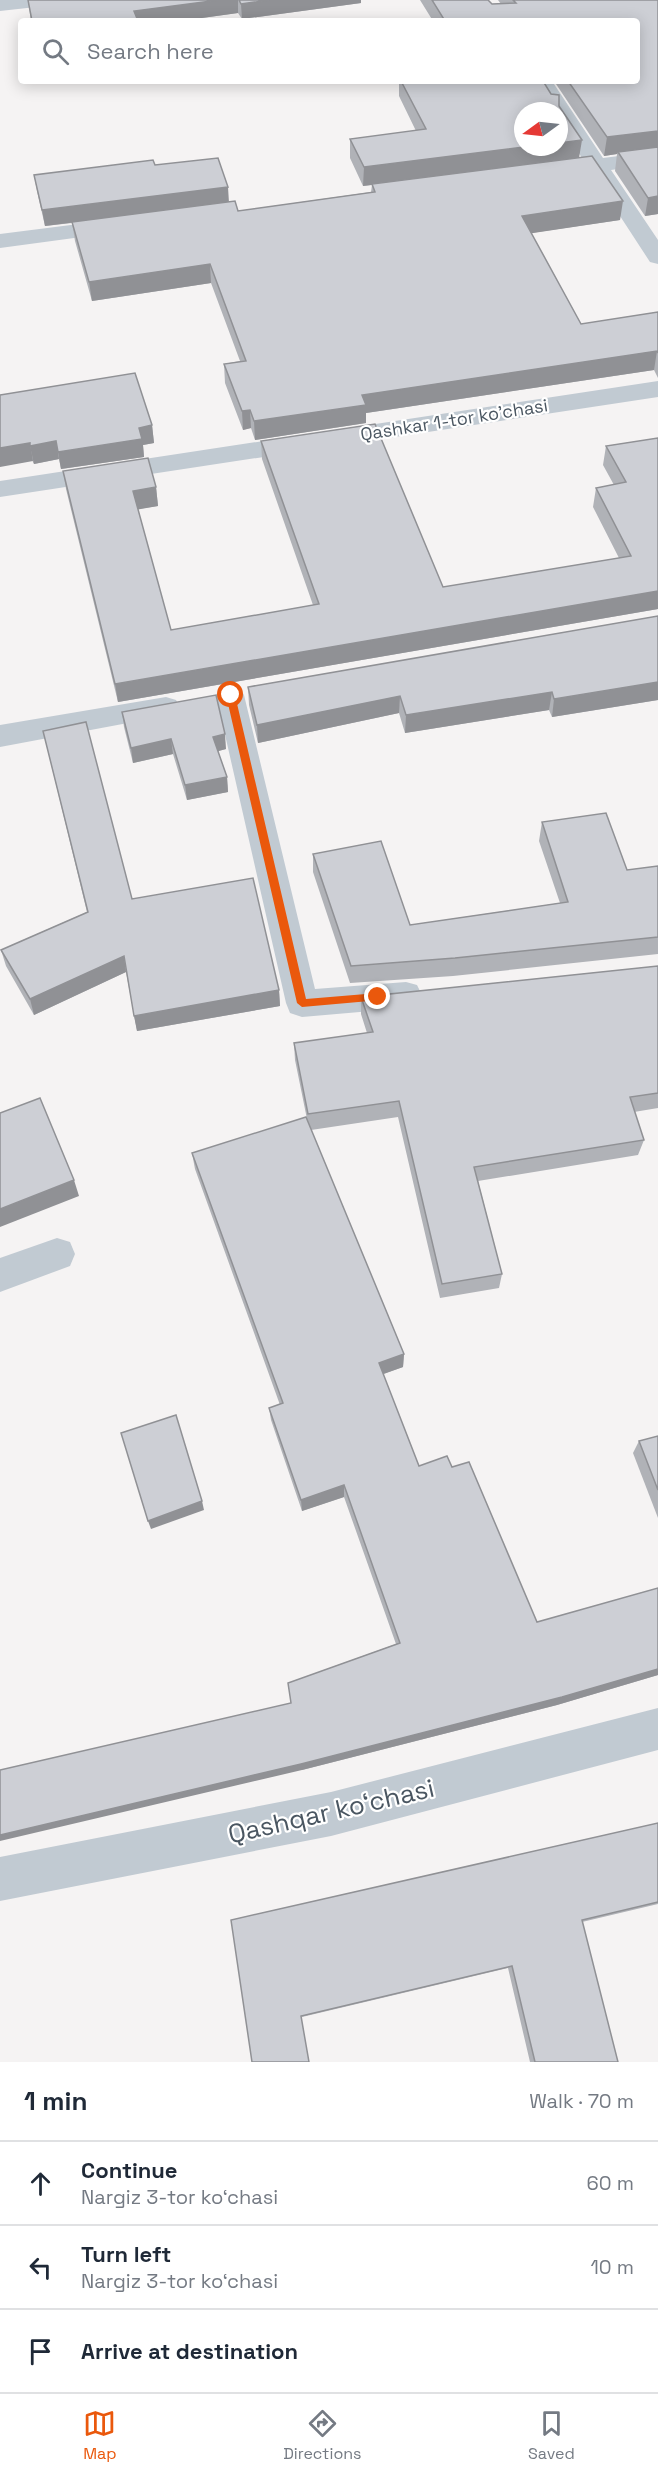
<!DOCTYPE html>
<meta charset="utf-8">
<style>
body{margin:0;font-family:"Space Grotesk",sans-serif;background:#f2f2f3;color:#1f2937}
.compass{position:absolute;left:514px;top:102px;width:54px;height:54px;border-radius:50%;background:#fff;box-shadow:0 3px 15px #0003;rotate:255deg}
.stop{position:absolute;width:18px;height:18px;margin:-14px;border:4px solid #ea580c;border-radius:50%;background:#fff}
.stop.end{background:#ea580c;border-color:#fff;box-shadow:0 2px 6px #0008}
.list{margin:0;padding:0;list-style:none}
h2{display:flex;justify-content:space-between;align-items:center;height:78px;margin:0;padding:0 24px;font-size:26px}
h2 small{font-size:20px;font-weight:400;color:#747a83}
.list li{display:grid;grid-template-columns:39px 1fr auto;gap:18px;align-items:center;box-sizing:border-box;height:84px;padding:0 24px;border-top:2px solid #e0e1e3}
.list b{display:block;font-size:22px;white-space:nowrap}
.list p{margin:0;font-size:20px;white-space:nowrap;color:#747a83}
.list em{font-size:20px;font-style:normal;color:#747a83}
.icon{flex:none;width:33px;height:33px;fill:none;stroke:currentColor;stroke-width:2;stroke-linecap:round;stroke-linejoin:round}
.map{position:relative;flex:none;width:658px;height:2062px;overflow:hidden}
.search{position:absolute;background:#fff;box-shadow:0 3px 15px #0003;left:18px;right:18px;top:18px;height:66px;display:flex;align-items:center;gap:15px;box-sizing:border-box;padding:0 21px;border-radius:6px;color:#747a83;font-size:22px}
.sheet{height:330px;background:#fff}
nav{display:flex;justify-content:space-around;align-items:center;box-sizing:border-box;height:84px;border-top:2px solid #e0e1e3;background:#fff;font-size:16px;color:#747a83}
nav a{display:grid;justify-items:center;gap:3px}
nav .on{color:#ea580c}
.map>svg:first-child{display:block}
.lines{fill:none;stroke-linecap:round;stroke-linejoin:round}
.minor{fill:#c1cad2;fill-rule:evenodd}
.wall{fill:#b0b2b7}
.shaded-wall{fill:#909195}
.building{fill:#cdcfd5;stroke:#909195;stroke-width:1.5}
.route{fill:#ea580c}
.labels{text-anchor:middle;stroke-width:4.5;stroke-linejoin:round;paint-order:stroke}
.far-street-label{font-size:18px;fill:#4a5661;stroke:#fff}
.near-street-label{font-size:26px;fill:#4a5661;stroke:#fff}
</style>
<div class="map">
<svg width="658" height="2062" viewBox="0 0 658 2062">
<rect width="100%" height="100%" fill="#f5f3f3"/>
<g class="lines">
<g class="minor">
<polygon points="0,0 55,0 45,6 0,11"/>
<polygon points="532,81 552,81 603,158 658,151 658,163 611,170 658,240 658,264 650,262 592,173 556,177 548,176 545,171 548,166 584,161 559,123 559,111 551,111"/>
<polygon points="118,219 126,221 129,226 126,231 0,248 0,234"/>
<polygon points="658,381 658,397 0,497 0,481"/>
<polygon points="230,685 240,688 244,695 315,989 406,982 417,985 422,995 417,1005 406,1008 302,1017 290,1013 286,1003 216,695 220,688"/>
<polygon points="166,697 176,700 180,707 176,714 0,747 0,725"/>
<polygon points="57,1238 70,1242 75,1254 70,1266 0,1292 0,1258"/>
<polygon points="658,1708 658,1750 331,1836 0,1901 0,1857 331,1792"/>
</g>
</g>
<g class="wall">
<polygon points="28,0 361,0 361,3 242,19 238,13 180,21 31,21"/>
<polygon points="420,0 488,0 492,4 501,4 498,0 658,0 658,214 645,216 615,171 617,154 604,156 554,81 637,81 637,21 433,21"/>
<polygon points="399,81 543,81 559,106 579,158 620,220 531,233 581,324 658,312 658,378 654,370 366,413 366,423 255,440 251,428 243,430 225,383 224,364 240,361 211,283 92,301 75,241 72,223 45,226 37,191 34,175 155,165 229,202 238,211 371,192 372,185 363,186 350,158 350,139 416,131 399,96"/>
<polygon points="0,395 152,425 154,443 143,445 144,457 61,469 59,459 34,464"/>
<polygon points="658,438 658,609 118,702 66,489 63,471 156,487 158,506 138,509 171,630 313,605 262,459 261,441 443,587 619,558 593,507 596,488 614,485 603,465 606,446"/>
<polygon points="658,616 658,700 552,717 549,710 405,733 399,713 258,743 249,705 248,687"/>
<polygon points="122,712 226,749 218,751 227,777 228,792 187,800 173,754 133,763 124,727"/>
<polygon points="43,731 132,899 279,990 280,1006 137,1031 126,972 34,1015 6,966 1,950 87,912"/>
<polygon points="542,822 627,870 658,866 658,954 453,976 350,983 313,872 313,854 410,925 560,903 539,841"/>
<polygon points="658,966 658,1108 634,1112 644,1140 638,1155 478,1181 502,1274 499,1288 440,1298 398,1117 311,1130 404,1354 403,1367 383,1374 419,1466 452,1467 537,1622 658,1588 658,1675 557,1705 302,1770 288,1683 396,1644 344,1497 302,1511 271,1420 269,1408 280,1405 195,1169 192,1153 307,1119 295,1060 294,1043 367,1033 361,1014 361,997"/>
<polygon points="658,1436 658,1518 633,1453 639,1441"/>
<polygon points="658,1823 658,1904 582,1922 618,2062 530,2062 508,1968 302,2017 231,1920"/>
</g>
<g class="shaded-wall">
<polygon points="219,0 238,0 238,13 180,21 135,21 134,11"/>
<polygon points="269,0 361,0 361,3 242,19 241,4"/>
<polygon points="658,131 658,149 618,152 617,154 604,156 607,137"/>
<polygon points="582,140 579,158 363,186 364,167 524,147 559,147 559,143"/>
<polygon points="228,187 229,203 45,226 42,210"/>
<polygon points="658,196 658,214 645,216 648,198"/>
<polygon points="623,201 620,220 520,235 522,216"/>
<polygon points="210,264 211,283 92,301 89,282"/>
<polygon points="657,351 654,370 366,413 366,423 255,440 254,421 362,395"/>
<polygon points="250,410 251,428 243,430 242,411"/>
<polygon points="152,425 154,443 143,445 144,457 61,469 58,452 139,428"/>
<polygon points="56,441 59,459 34,464 30,446"/>
<polygon points="30,443 33,461 0,467 0,448"/>
<polygon points="156,487 158,506 135,510 133,491"/>
<polygon points="658,591 658,609 118,702 115,684"/>
<polygon points="658,682 658,700 552,717 554,699"/>
<polygon points="552,692 549,710 405,733 406,715"/>
<polygon points="400,696 399,713 258,743 257,725"/>
<polygon points="225,734 226,749 215,752 213,737"/>
<polygon points="171,739 173,754 133,763 131,748"/>
<polygon points="227,777 228,792 187,800 185,785"/>
<polygon points="124,956 126,972 34,1015 30,999"/>
<polygon points="279,990 280,1006 137,1031 134,1016"/>
<polygon points="74,1180 79,1196 0,1227 0,1209"/>
<polygon points="404,1354 403,1367 378,1376 379,1363"/>
<polygon points="344,1485 344,1497 302,1511 301,1500"/>
<polygon points="202,1501 204,1510 151,1529 148,1521"/>
<polygon points="658,1669 658,1675 557,1705 302,1770 0,1841 0,1835"/>
</g>
<g class="building">
<polygon points="28,0 219,0 134,11 138,21 32,21"/>
<polygon points="239,0 269,0 241,4"/>
<polygon points="432,0 488,0 492,4 516,3 513,0 658,0 658,131 607,137 568,81 637,81 637,21 445,21"/>
<polygon points="401,81 543,81 551,94 559,95 559,106 582,140 559,143 559,111 523,111 523,147 524,147 364,167 350,139 426,129"/>
<polygon points="658,147 658,196 648,198 618,152"/>
<polygon points="592,156 623,201 522,216 581,324 658,312 658,353 657,351 362,395 366,405 254,421 250,410 242,411 224,364 246,361 210,264 89,282 72,222 235,201 238,211 375,192 372,184"/>
<polygon points="218,158 228,187 42,210 34,175 153,160 155,165"/>
<polygon points="135,373 152,425 139,428 142,439 58,452 56,441 30,446 30,443 0,448 0,395"/>
<polygon points="375,424 443,587 631,556 596,488 626,482 606,446 658,438 658,591 115,684 63,471 148,458 156,487 133,491 171,630 319,604 261,441"/>
<polygon points="658,616 658,682 554,699 552,692 406,715 400,696 257,725 248,687"/>
<polygon points="216,695 225,734 213,737 227,777 185,785 171,739 131,748 122,712"/>
<polygon points="86,722 132,899 253,878 279,990 134,1016 124,956 30,999 1,950 88,912 43,731"/>
<polygon points="606,813 627,870 658,866 658,937 455,958 351,966 313,854 381,841 410,925 568,902 542,822"/>
<polygon points="658,966 658,1093 630,1097 644,1140 474,1167 502,1274 442,1284 399,1101 308,1114 294,1043 373,1032 361,997"/>
<polygon points="40,1098 74,1180 0,1209 0,1113"/>
<polygon points="306,1117 404,1354 379,1363 419,1466 447,1456 452,1467 469,1462 537,1622 658,1588 658,1669 562,1697 301,1764 0,1835 0,1770 291,1703 288,1683 400,1643 344,1485 301,1500 269,1408 283,1403 192,1153"/>
<polygon points="176,1415 202,1501 148,1521 121,1433"/>
<polygon points="658,1436 658,1490 639,1441"/>
<polygon points="658,1823 658,1902 582,1920 618,2062 535,2062 512,1966 301,2016 309,2062 252,2062 231,1920"/>
</g>
<polygon class="route" points="231,692 235,695 306,999 378,993 383,997 381,1000 302,1007 297,1003 226,695"/>
<g class="labels">
<g class="far-street-label">
<text transform="translate(454 420) rotate(-9)" y="6">Qashkar 1-tor koʼchasi</text>
</g>
<g class="near-street-label">
<text transform="translate(331 1811) rotate(-13)" y="9">Qashqar koʻchasi</text>
</g>
</g>
</svg>
<svg class="compass" viewBox="-18 -18 36 36"><path d="M0-13l5 13h-10z" fill="#e53935"/><path d="M0 13l5-13h-10z" fill="#747a83"/></svg>
<div class="stop" style="left:231px;top:695px"></div>
<div class="stop end" style="left:378px;top:997px"></div>
<div class="search"><svg class="icon" aria-label="search" viewBox="0 0 24 24"><circle cx="10" cy="10" r="6"/><path d="M15 15l6 6"/></svg>Search here</div>
</div>
<section class="sheet">
<h2>1 min<small>Walk · 70 m</small></h2>
<ul class="list">
<li><svg class="icon" aria-label="ahead" viewBox="0 0 24 24"><path d="M12 20V5M6 11l6-6 6 6"/></svg><div><b>Continue</b><p>Nargiz 3-tor koʻchasi</p></div><em>60 m</em></li>
<li><svg class="icon" aria-label="left" viewBox="0 0 24 24"><path d="M17 20v-9H6M10 6l-5 5 5 5"/></svg><div><b>Turn left</b><p>Nargiz 3-tor koʻchasi</p></div><em>10 m</em></li>
<li><svg class="icon" aria-label="arrive" viewBox="0 0 24 24"><path d="M6 21V4h12l-3 4 3 4H6"/></svg><div><b>Arrive at destination</b></div></li>
</ul>
</section>
<nav>
<a class="on"><svg class="icon" aria-label="map" viewBox="0 0 24 24"><path d="M3 6l6-2 6 2 6-2v14l-6 2-6-2-6 2zM9 4v14M15 6v14"/></svg>Map</a>
<a><svg class="icon" aria-label="directions" viewBox="0 0 24 24"><path d="M12 3l9 9-9 9-9-9zM9 14v-3h6M13 9l2 2-2 2"/></svg>Directions</a>
<a><svg class="icon" aria-label="saved" viewBox="0 0 24 24"><path d="M7 4h10v16l-5-4-5 4z"/></svg>Saved</a>
</nav>
